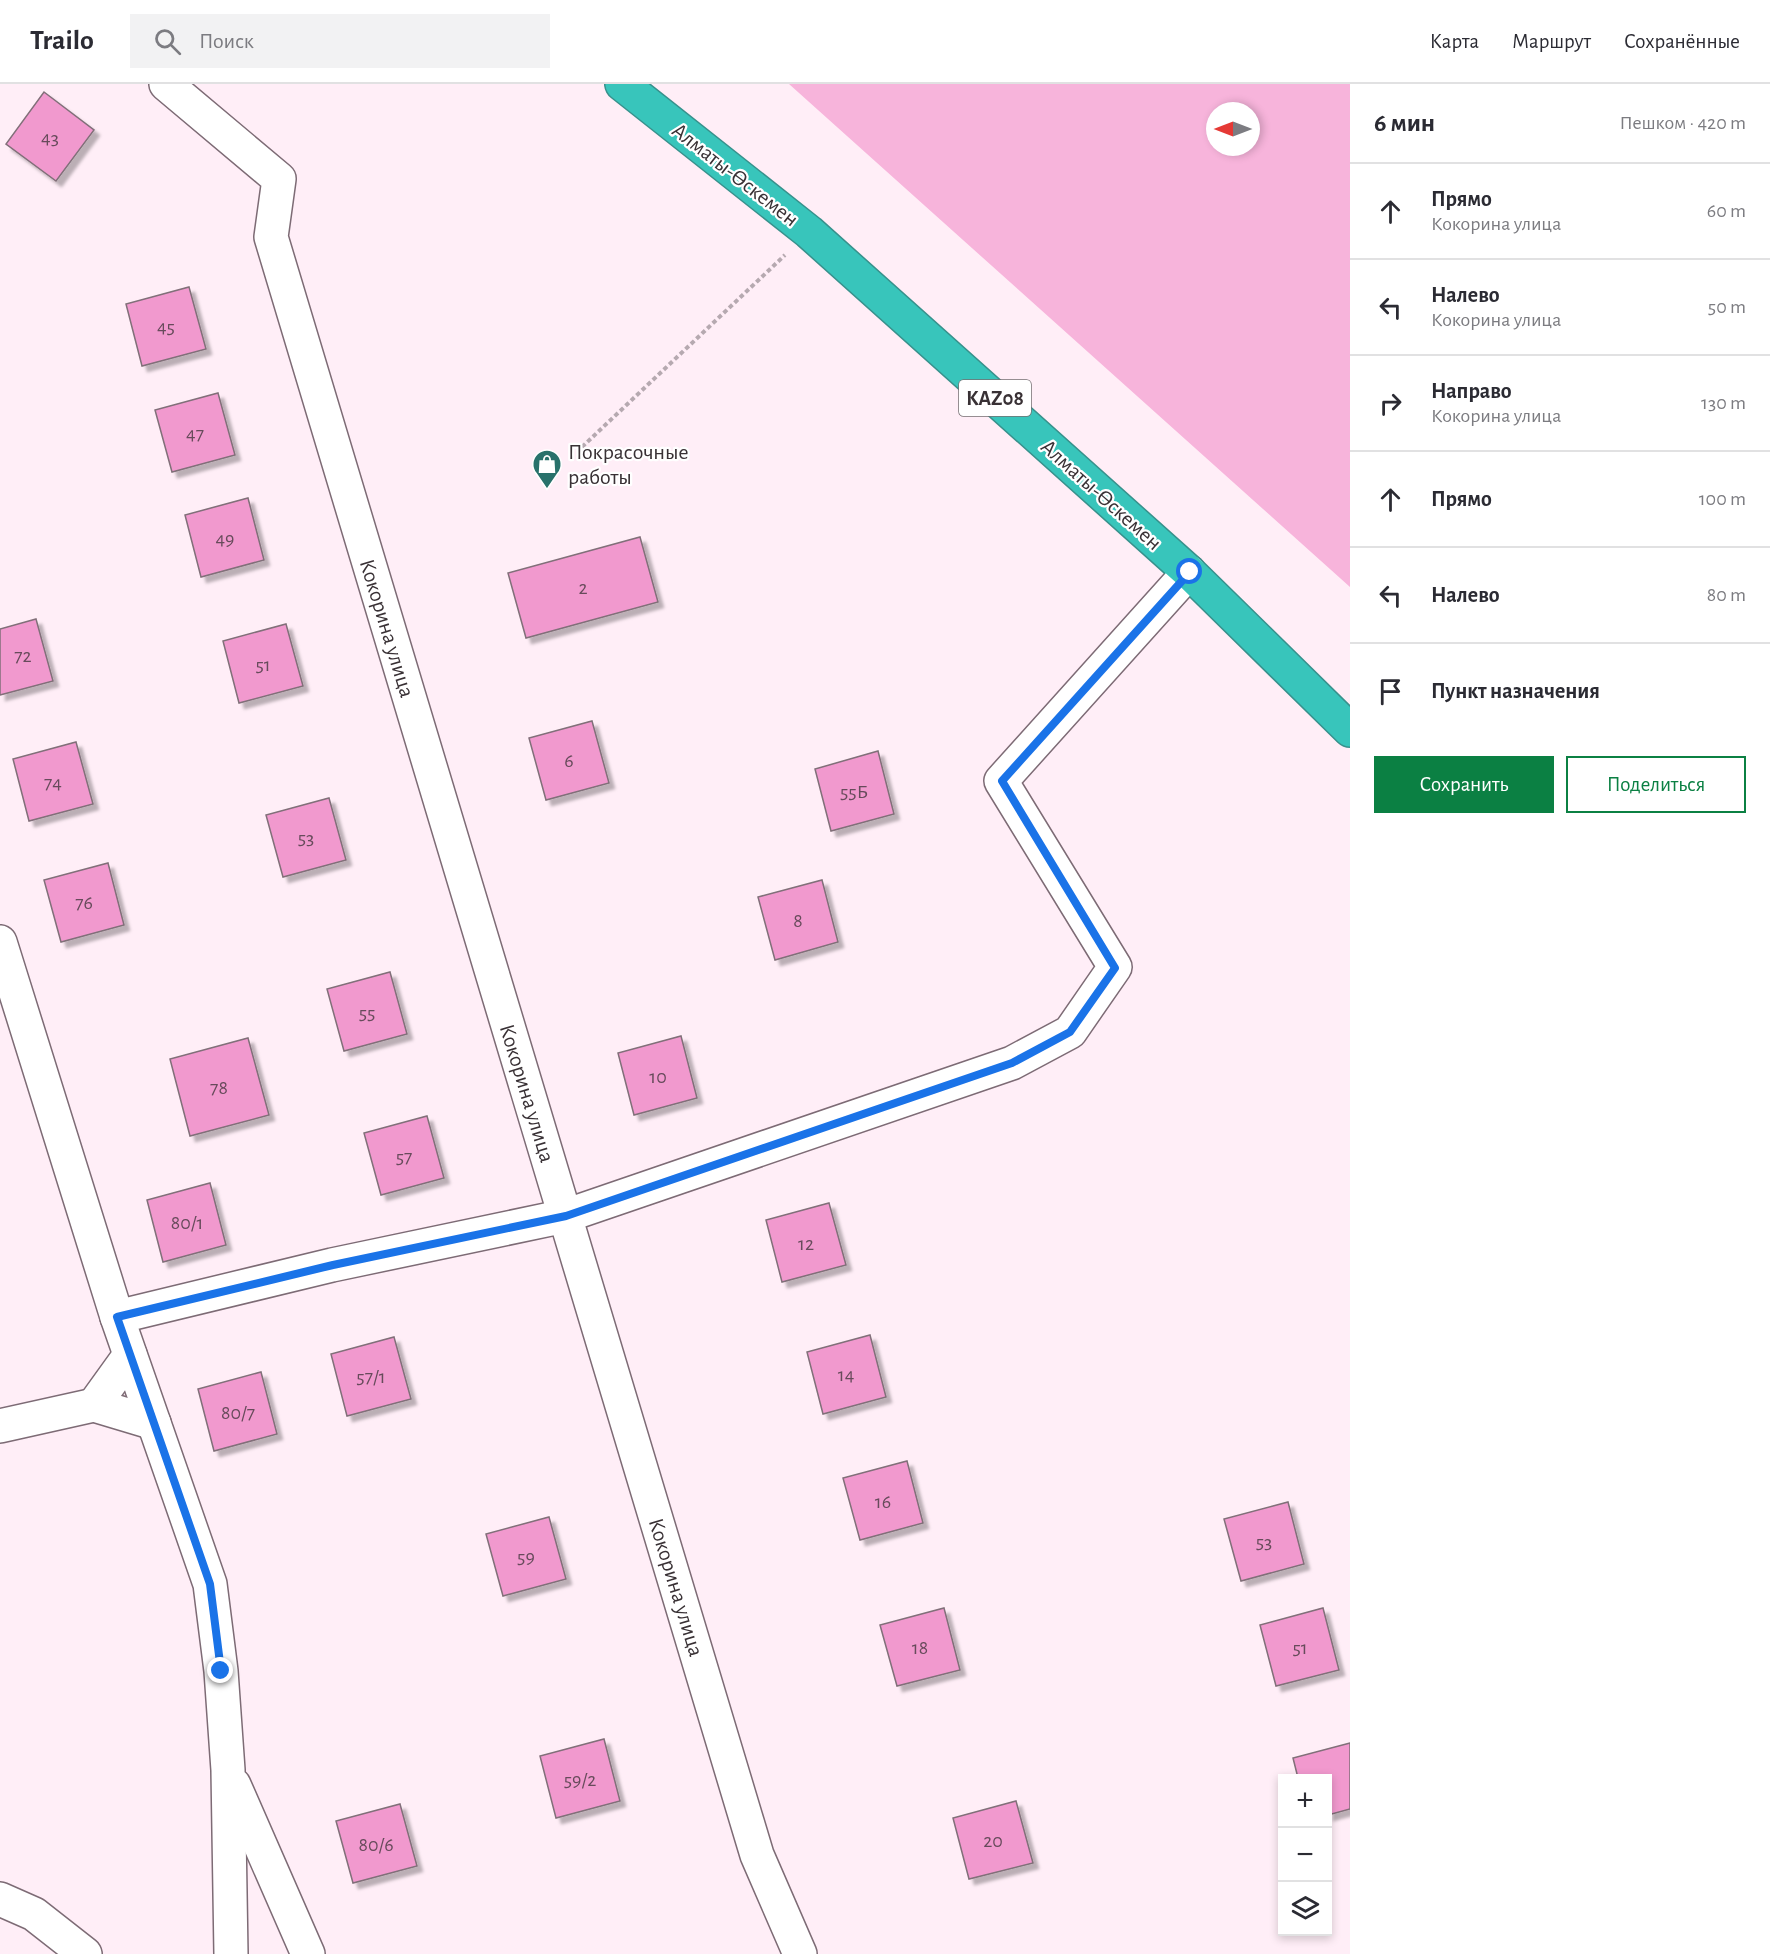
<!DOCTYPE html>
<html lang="ru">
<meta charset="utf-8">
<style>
body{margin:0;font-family:"Alegreya Sans",sans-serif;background:#f2f2f3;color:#2b2b33}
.controls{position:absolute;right:18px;bottom:18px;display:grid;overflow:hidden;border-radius:0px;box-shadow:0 3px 9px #0003}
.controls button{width:54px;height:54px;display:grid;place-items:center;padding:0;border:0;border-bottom:2px solid #e1e1e2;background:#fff;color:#2b2b33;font:30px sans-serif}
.compass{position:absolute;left:1206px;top:18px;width:54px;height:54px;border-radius:50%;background:#fff;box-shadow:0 3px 9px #0003;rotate:270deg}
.stop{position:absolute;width:18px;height:18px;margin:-14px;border:4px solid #1a73e8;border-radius:50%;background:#fff}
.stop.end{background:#1a73e8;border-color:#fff;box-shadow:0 2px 6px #0008}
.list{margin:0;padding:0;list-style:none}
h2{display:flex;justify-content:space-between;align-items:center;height:78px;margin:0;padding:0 24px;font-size:26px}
h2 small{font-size:20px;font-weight:400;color:#7c7c81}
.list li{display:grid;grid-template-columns:39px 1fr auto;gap:18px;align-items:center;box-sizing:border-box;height:96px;padding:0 24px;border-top:2px solid #e1e1e2}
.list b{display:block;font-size:22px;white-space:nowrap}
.list p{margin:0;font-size:20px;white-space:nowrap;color:#7c7c81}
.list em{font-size:20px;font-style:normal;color:#7c7c81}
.actions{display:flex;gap:12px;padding:18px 24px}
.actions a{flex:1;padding:14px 0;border:2px solid #0b8043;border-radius:0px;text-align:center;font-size:21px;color:#0b8043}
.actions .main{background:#0b8043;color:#fff}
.icon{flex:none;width:33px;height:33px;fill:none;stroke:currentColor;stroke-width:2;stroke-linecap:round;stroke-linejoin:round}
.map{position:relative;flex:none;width:1350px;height:1870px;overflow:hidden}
header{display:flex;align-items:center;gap:36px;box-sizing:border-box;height:84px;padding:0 30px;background:#fff;border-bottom:2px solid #e1e1e2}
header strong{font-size:28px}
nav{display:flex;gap:33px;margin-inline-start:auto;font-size:21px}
.search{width:420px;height:54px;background:#f2f2f3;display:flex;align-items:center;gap:15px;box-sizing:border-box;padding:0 21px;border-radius:0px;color:#7c7c81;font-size:22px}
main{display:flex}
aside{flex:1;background:#fff}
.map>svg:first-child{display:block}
.green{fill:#f7b4db;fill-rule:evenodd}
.building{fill:#f199ce;stroke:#816f79;stroke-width:1.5;filter:url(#shadow)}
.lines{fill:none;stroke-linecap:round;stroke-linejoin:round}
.minor-casing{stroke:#7d6b75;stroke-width:36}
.highway-casing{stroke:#38918c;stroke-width:36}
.path{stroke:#b6a9b0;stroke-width:4;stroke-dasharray:4.5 3;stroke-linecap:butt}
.minor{stroke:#fff;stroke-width:33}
.highway{stroke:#38c5bb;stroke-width:33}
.route{stroke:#1a73e8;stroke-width:8}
.labels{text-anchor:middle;stroke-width:4.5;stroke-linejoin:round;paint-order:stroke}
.number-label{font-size:20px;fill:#674b5b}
.shield{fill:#fff;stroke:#746f72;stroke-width:1.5}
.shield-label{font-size:21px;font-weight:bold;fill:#393135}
.street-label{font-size:22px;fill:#393135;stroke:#fff}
.poi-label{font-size:22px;fill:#393135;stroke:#fff;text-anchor:start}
</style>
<header>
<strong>Trailo</strong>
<div class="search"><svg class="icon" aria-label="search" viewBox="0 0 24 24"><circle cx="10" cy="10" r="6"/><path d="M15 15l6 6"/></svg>Поиск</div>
<nav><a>Карта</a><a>Маршрут</a><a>Сохранённые</a></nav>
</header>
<main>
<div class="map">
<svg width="1350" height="1870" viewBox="0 0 1350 1870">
<defs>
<filter id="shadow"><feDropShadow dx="5.5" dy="5.5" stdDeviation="1.5" flood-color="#0004"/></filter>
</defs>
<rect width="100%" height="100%" fill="#ffeef7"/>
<path class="green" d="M789 0H1350V503ZM1215 27H1251V63H1215Z"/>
<g class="building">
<polygon points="44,8 94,46 56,97 6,60"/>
<polygon points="189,203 206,265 142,282 126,220"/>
<polygon points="218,309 235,371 172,388 155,326"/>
<polygon points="248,414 264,476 201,493 185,431"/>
<polygon points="640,453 658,518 526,554 508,489"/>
<polygon points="36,535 53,597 0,611 0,545"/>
<polygon points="286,540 303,602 239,619 223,557"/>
<polygon points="592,637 609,699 546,716 529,654"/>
<polygon points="76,658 93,720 29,737 13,675"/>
<polygon points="878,667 894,730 831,747 815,685"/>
<polygon points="329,714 346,776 283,793 266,731"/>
<polygon points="108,779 124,841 61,858 44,796"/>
<polygon points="822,796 838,858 775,876 758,813"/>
<polygon points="390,888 407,950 344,967 327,905"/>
<polygon points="681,952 697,1014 634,1031 618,969"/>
<polygon points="248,954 269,1031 190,1052 170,975"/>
<polygon points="427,1032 444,1094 381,1111 364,1049"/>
<polygon points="210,1099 226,1161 163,1178 147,1116"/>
<polygon points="829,1119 846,1181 782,1198 766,1136"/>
<polygon points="870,1251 886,1313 823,1330 807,1268"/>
<polygon points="394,1253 411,1315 347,1332 331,1270"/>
<polygon points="261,1288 277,1350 214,1367 198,1305"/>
<polygon points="907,1377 923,1439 860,1456 843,1394"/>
<polygon points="1288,1418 1304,1480 1241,1497 1224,1435"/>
<polygon points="549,1433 566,1495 503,1512 486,1450"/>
<polygon points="944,1524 960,1586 897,1602 880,1541"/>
<polygon points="1323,1524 1339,1586 1276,1602 1260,1541"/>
<polygon points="604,1655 620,1717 556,1734 540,1672"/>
<polygon points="1350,1659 1350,1725 1328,1731 1328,1694 1298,1694 1293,1674"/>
<polygon points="1016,1717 1033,1779 969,1795 953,1734"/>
<polygon points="400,1720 417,1782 353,1799 336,1737"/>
</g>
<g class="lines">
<g class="minor-casing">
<g id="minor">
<polyline points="166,0 279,95 271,153 757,1771 800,1870"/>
<polyline points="0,858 117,1233 210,1500 221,1587 228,1686 231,1870"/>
<polyline points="117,1233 332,1181 565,1132 1012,979 1070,948 1115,883 1001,697 1189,488"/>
<polyline points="94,1321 130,1271"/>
<polyline points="0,1342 94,1321 154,1339"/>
<polyline points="234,1701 308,1870"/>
<polyline points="0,1815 34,1830 85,1870"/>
</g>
</g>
<g class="highway-casing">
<polyline id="highway" points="622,0 809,148 1189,488 1350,646"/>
</g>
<polyline class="path" points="582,363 785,171"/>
<use href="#minor" class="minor"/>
<use href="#highway" class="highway"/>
</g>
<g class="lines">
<polyline class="route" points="221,1587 210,1500 117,1233 333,1181 566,1132 1012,979 1070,948 1115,884 1002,697 1190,488"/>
</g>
<defs>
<g id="shop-pin" transform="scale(1.5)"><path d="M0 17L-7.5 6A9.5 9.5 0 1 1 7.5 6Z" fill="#28716b" stroke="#fff"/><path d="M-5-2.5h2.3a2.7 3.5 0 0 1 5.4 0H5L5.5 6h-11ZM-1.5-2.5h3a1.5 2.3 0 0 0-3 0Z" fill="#fff"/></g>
</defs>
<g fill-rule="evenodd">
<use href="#shop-pin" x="547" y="380"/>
</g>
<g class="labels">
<g class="number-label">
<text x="50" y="60">43</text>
<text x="166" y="249">45</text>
<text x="195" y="356">47</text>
<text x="225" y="461">49</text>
<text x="583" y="510">2</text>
<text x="23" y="578">72</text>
<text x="263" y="587">51</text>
<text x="569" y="683">6</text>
<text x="53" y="705">74</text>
<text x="854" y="714">55Б</text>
<text x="306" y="760">53</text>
<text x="84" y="825">76</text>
<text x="798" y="843">8</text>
<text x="367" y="935">55</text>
<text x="658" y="999">10</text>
<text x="219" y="1010">78</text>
<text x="404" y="1079">57</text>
<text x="187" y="1145">80/1</text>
<text x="806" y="1166">12</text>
<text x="846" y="1297">14</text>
<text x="371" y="1299">57/1</text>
<text x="238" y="1335">80/7</text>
<text x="883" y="1424">16</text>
<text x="1264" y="1464">53</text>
<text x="526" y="1479">59</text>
<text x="920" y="1570">18</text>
<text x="1300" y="1570">51</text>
<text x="580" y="1702">59/2</text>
<text x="993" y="1763">20</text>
<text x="376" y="1767">80/6</text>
</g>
<rect class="shield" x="959" y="296" width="72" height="36" rx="4.5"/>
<g class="shield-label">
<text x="995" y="321">KAZ08</text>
</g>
<g class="street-label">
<text transform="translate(736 90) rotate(38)" y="8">Алматы-Өскемен</text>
<text transform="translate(1102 410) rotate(42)" y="8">Алматы-Өскемен</text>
<text transform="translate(388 544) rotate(73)" y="8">Кокорина улица</text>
<text transform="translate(528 1009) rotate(73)" y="8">Кокорина улица</text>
<text transform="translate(677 1503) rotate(73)" y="8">Кокорина улица</text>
</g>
<g class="poi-label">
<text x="568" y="375">Покрасочные<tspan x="568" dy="25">работы</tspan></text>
</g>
</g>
</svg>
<div class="controls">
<button>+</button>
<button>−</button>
<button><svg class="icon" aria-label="layers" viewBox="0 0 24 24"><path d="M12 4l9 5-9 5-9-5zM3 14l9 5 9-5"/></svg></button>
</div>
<svg class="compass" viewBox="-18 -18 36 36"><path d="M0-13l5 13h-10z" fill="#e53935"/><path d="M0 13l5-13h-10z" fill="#7c7c81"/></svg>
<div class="stop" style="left:1190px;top:488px"></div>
<div class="stop end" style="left:221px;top:1587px"></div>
</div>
<aside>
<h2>6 мин<small>Пешком · 420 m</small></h2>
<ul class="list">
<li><svg class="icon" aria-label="ahead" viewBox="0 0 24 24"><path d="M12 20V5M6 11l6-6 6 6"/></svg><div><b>Прямо</b><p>Кокорина улица</p></div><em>60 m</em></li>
<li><svg class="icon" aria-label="left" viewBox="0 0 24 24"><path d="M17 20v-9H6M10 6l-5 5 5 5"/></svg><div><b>Налево</b><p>Кокорина улица</p></div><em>50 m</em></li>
<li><svg class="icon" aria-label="right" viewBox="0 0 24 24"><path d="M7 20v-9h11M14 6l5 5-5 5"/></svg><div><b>Направо</b><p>Кокорина улица</p></div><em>130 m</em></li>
<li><svg class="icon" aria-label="ahead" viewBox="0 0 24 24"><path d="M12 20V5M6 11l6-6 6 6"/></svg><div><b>Прямо</b></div><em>100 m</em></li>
<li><svg class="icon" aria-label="left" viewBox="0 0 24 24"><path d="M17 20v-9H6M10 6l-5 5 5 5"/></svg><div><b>Налево</b></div><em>80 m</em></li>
<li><svg class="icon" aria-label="arrive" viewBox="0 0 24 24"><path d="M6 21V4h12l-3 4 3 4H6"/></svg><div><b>Пункт назначения</b></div></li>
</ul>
<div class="actions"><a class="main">Сохранить</a><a>Поделиться</a></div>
</aside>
</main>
